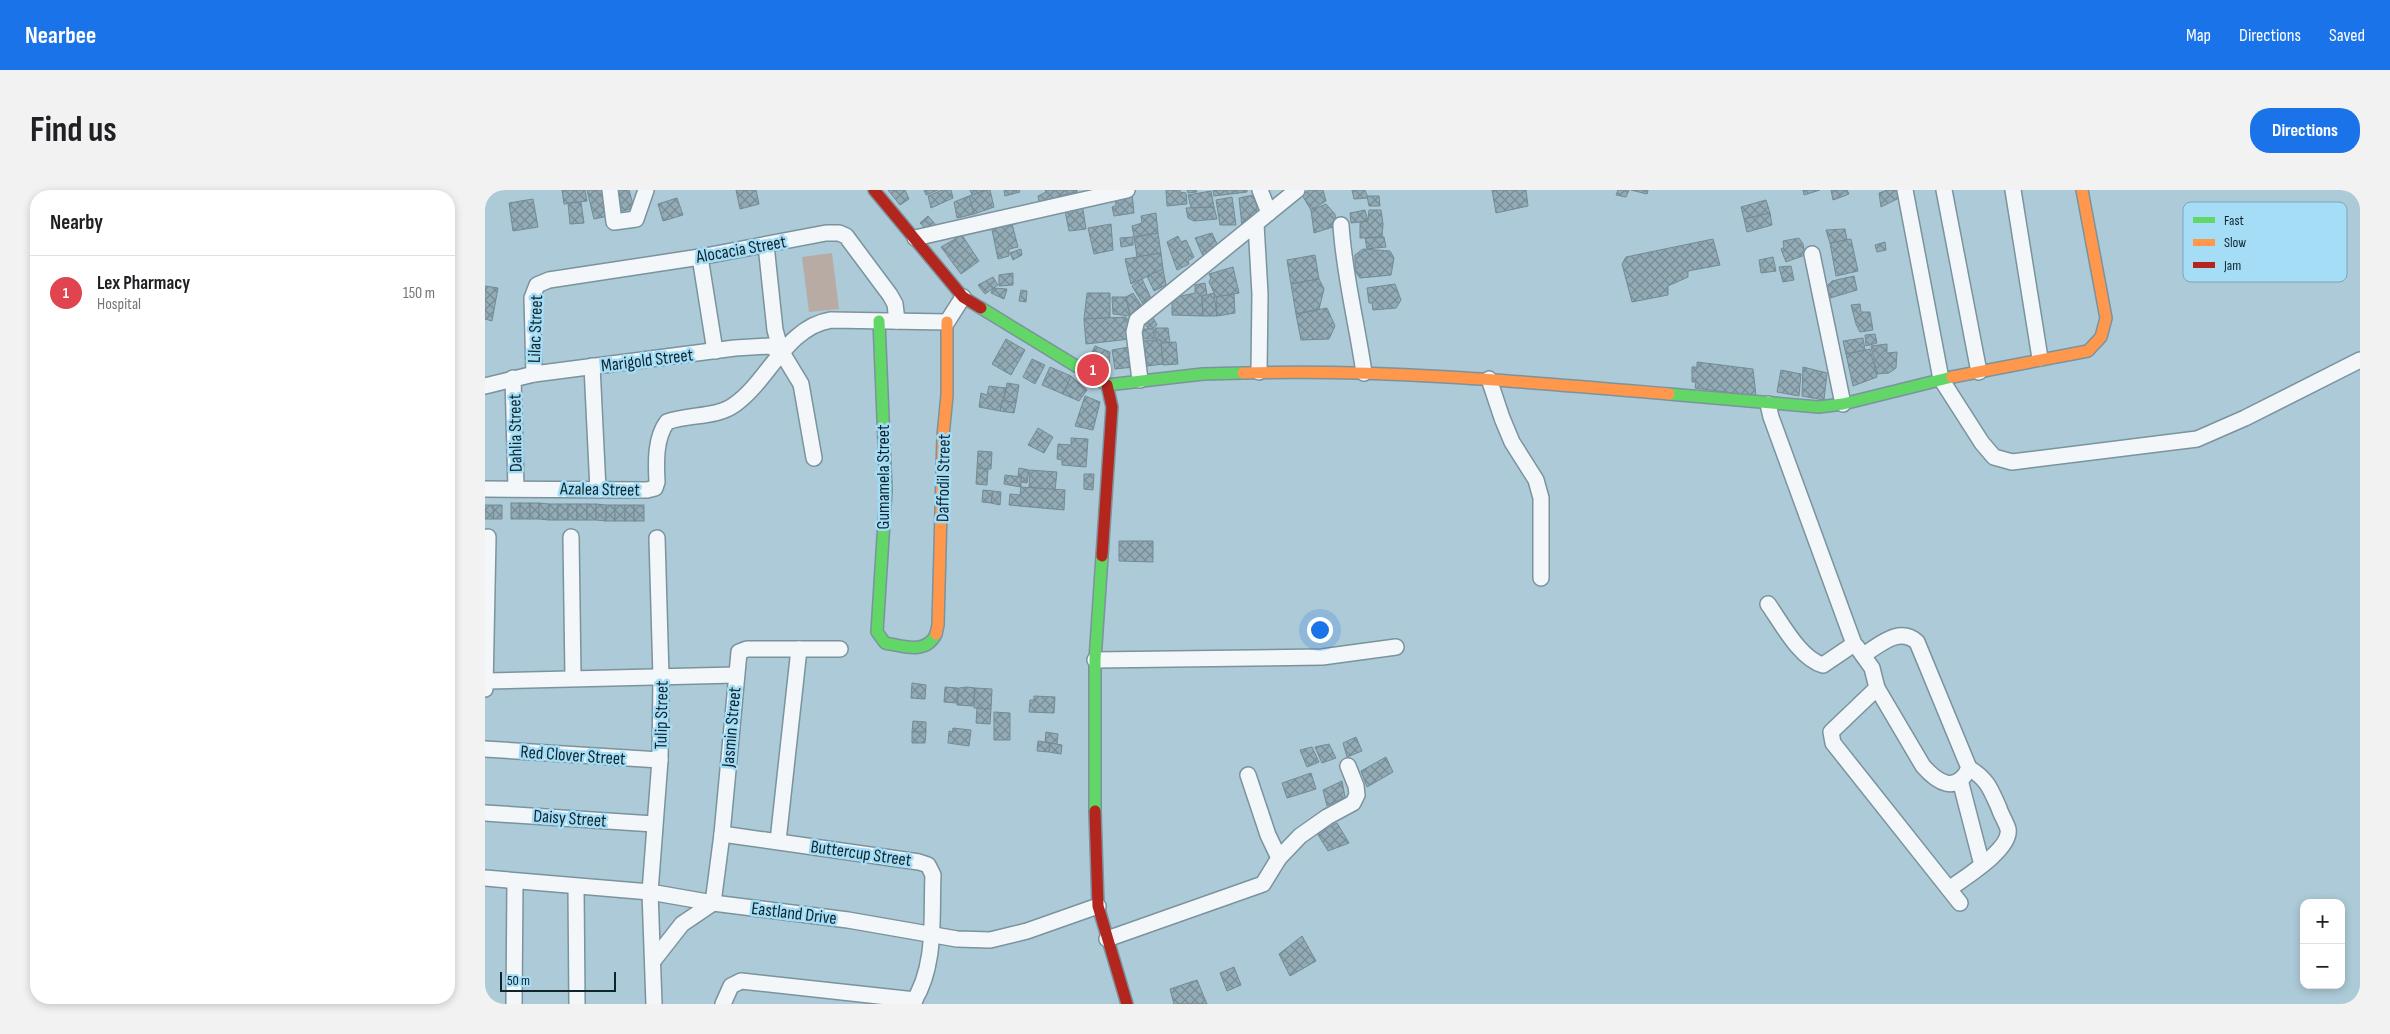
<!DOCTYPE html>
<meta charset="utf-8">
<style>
body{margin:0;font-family:"Sofia Sans Condensed",sans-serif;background:#f2f2f2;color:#202124}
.controls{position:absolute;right:15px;bottom:15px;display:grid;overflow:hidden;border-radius:10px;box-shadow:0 2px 8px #0003}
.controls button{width:45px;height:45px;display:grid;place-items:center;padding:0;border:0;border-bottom:1px solid #e0e0e0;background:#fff;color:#202124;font:25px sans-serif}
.scale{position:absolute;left:15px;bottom:12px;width:116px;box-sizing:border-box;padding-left:5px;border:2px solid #0f252e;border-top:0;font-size:14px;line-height:18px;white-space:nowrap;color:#0f252e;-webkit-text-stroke:4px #a6ddf6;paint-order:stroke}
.you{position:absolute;left:834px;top:439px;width:18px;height:18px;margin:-12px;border:4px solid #fff;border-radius:50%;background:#1a73e8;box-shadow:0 0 0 8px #1a73e833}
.badge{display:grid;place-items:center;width:32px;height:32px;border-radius:50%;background:#1a73e8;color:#fff;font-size:16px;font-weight:700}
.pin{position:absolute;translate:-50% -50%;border:2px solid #fff;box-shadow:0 1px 5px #0006}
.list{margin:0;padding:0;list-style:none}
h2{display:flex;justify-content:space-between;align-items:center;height:65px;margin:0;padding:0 20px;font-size:21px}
h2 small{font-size:16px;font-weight:400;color:#757577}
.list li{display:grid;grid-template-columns:32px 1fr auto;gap:15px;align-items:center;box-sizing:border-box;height:75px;padding:0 20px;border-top:1px solid #e0e0e0}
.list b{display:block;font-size:19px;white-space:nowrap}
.list p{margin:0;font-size:16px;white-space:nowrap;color:#757577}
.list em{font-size:16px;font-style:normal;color:#757577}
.map{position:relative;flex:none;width:1875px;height:814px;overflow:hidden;border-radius:20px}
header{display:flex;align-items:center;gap:30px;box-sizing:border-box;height:70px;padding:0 25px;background:#1a73e8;color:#fff}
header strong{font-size:24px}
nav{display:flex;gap:28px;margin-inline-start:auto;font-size:18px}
.intro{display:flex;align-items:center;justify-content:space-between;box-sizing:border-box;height:120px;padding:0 30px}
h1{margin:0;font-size:35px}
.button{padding:12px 22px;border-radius:20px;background:#1a73e8;color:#fff;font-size:18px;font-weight:700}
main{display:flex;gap:30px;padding:0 30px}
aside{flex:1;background:#fff;border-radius:20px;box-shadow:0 2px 8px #0003}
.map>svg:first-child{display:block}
.park{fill:#b8aba3}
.building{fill:url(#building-cross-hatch);stroke:#738b96}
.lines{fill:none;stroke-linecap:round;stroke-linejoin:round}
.street-casing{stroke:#7b939d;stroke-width:18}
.fast-casing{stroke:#7b939d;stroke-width:14}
.slow-casing{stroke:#7b939d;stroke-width:14}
.jam-casing{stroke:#7b939d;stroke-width:14}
.street{stroke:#f3f7f9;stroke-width:15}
.fast{stroke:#63d668;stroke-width:11}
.slow{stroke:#ff974d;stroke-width:11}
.jam{stroke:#b3261e;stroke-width:11}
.labels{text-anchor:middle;stroke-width:5;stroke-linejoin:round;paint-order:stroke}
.street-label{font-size:18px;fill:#0f252e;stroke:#a6ddf6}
.key{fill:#a6ddf6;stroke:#79a6ba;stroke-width:1}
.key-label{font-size:14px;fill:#0f252e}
</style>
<header>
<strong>Nearbee</strong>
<nav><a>Map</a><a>Directions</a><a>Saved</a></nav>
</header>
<div class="intro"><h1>Find us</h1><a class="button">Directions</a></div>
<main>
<aside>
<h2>Nearby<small></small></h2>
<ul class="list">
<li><span class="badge" style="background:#e0444e">1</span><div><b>Lex Pharmacy</b><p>Hospital</p></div><em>150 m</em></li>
</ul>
</aside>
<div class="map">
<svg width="1875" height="814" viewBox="0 0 1875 814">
<defs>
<pattern id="building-cross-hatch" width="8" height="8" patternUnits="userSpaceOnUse" patternTransform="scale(1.25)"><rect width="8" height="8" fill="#93abb5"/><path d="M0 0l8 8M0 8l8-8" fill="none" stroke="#768b94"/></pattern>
</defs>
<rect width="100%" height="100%" fill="#accad7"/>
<polygon class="park" points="347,63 354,119 324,122 317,67"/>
<g class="building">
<polygon points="77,0 100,0 102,11 79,14"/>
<polygon points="102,0 121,0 127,25 109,29"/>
<polygon points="128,0 144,0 149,18 134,22"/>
<polygon points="251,0 271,0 274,14 255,19"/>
<polygon points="403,0 420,0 424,9 415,15"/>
<polygon points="439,0 453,0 441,5"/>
<polygon points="457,0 466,0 468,8 446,18 443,6"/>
<polygon points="485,0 501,0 487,5"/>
<polygon points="501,0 505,0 509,17 489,24 484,6"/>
<polygon points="519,0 534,0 535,2 520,6"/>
<polygon points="560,0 592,0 592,2 573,6 573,12 555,17 553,6 561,2"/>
<polygon points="681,0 695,0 695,2 701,3 702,14 682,16"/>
<polygon points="702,0 711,0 712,2 703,3"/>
<polygon points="728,0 762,0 762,2 729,6"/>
<polygon points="824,0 838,0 841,11 826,20 817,5"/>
<polygon points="867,0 880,0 883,8 869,9"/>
<polygon points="1007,0 1041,0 1043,16 1011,23"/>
<polygon points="1133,0 1144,0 1141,7 1131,5"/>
<polygon points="1146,0 1163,0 1162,4"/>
<polygon points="1318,0 1335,0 1319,5"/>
<polygon points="1346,0 1362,0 1364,4 1348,10"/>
<polygon points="1402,0 1412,0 1414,8 1396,17 1394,3"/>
<polygon points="726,1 729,17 706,18 703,5"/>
<polygon points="647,3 649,23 629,26 627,17 631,16 630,5"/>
<polygon points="768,5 772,17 771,29 757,36 754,8"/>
<polygon points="484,6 489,24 472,28 469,12"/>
<polygon points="882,6 894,6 895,16 884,16"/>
<polygon points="747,7 751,35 735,35 731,10"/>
<polygon points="192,8 198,25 178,31 173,14"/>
<polygon points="48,9 53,37 28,41 24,13"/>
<polygon points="1281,10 1285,23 1259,29 1256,17"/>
<polygon points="96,12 99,33 85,34 83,13"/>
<polygon points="597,13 601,39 584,41 579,16"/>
<polygon points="841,14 850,24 851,36 829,43 826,20"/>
<polygon points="729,17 732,29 709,31 703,28 701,18"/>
<polygon points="880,20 883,31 866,33 865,23"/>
<polygon points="884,20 896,20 898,34 897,47 875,48 875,32 883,31"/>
<polygon points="671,23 673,43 649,47 647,36 657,33 656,26"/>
<polygon points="1285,23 1287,35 1262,42 1259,29"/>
<polygon points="443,26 451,35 444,42 435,33"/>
<polygon points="526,30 533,57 524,59 524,66 513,69 506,35"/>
<polygon points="626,34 628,60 609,64 603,38"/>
<polygon points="1360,39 1362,50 1345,53 1341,40"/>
<polygon points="673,43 676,63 652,67 649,47"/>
<polygon points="727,43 733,56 718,66 710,48"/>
<polygon points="477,45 494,71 476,84 456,57"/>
<polygon points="693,46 696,52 701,50 709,67 703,71 704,74 692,80 682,52"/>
<polygon points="648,47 648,55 636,57 635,48"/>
<polygon points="897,47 899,47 901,57 882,59 880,48"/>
<polygon points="1314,48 1318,54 1320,65 1301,72 1296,59 1299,57 1298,51"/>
<polygon points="1228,49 1235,75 1203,81 1203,87 1183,96 1183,105 1147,112 1137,74 1141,67"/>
<polygon points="1366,49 1373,81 1351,86 1345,53"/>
<polygon points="1400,52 1401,60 1392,62 1390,55"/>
<polygon points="536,59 537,65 528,70 525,63"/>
<polygon points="878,59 905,61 909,68 906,85 875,88 870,81 870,65"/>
<polygon points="676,63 678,79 646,94 640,69"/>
<polygon points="830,65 834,89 806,94 802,70"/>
<polygon points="1288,67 1291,81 1276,83 1274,70"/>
<polygon points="1306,76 1309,90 1298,92 1294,77"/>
<polygon points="748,77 754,103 731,107 724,92 726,88 724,84"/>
<polygon points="678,79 681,95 669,101 662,86"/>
<polygon points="528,83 528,95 514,96 514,85"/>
<polygon points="1369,86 1372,100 1345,108 1342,96 1347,91"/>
<polygon points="508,87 513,95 500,104 493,95"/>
<polygon points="657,89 666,108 658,114 647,96"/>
<polygon points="834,89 839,99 834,119 811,124 806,94"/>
<polygon points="720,93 722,105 717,106 718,126 687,125 687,108 710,103 710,95"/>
<polygon points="910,94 916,110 911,118 888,120 887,113 884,113 882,98"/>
<polygon points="0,96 13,98 7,131 0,129"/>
<polygon points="508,98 522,99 519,109 506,103"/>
<polygon points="536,100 542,101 541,112 534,111"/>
<polygon points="602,103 625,103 625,128 599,129"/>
<polygon points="648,103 656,115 655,120 645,126 641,107"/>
<polygon points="729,103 732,126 718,126 717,106"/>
<polygon points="749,104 750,123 732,126 731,107"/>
<polygon points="627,107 641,107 645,126 628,124"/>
<polygon points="1375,114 1376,122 1385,122 1388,140 1375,142 1371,134 1366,115"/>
<polygon points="842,118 850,136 844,149 816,150 811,124"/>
<polygon points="665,122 672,135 667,139 663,139 657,128"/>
<polygon points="641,127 645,134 645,149 601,154 599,129"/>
<polygon points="670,138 683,138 685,153 676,153 676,150 670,150"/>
<polygon points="656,139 669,139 669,149 655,149"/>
<polygon points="1390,144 1392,153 1381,156 1380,145"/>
<polygon points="1378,148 1380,160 1361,164 1358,151"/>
<polygon points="521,149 540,160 526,185 507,174"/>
<polygon points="676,150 678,174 662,176 658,151"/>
<polygon points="691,152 693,174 678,175 676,153"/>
<polygon points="1402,154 1402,163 1412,162 1411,178 1404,183 1392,184 1386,156"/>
<polygon points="610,156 625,162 624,180 603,171"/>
<polygon points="644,157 649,177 630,179 627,160"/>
<polygon points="1385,159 1392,187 1368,196 1361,164"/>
<polygon points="547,169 560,175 550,194 538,187"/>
<polygon points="1212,172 1268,179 1271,206 1210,198 1211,192 1207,192 1207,177 1212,177"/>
<polygon points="565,177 586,186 578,204 557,195"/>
<polygon points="1318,177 1342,183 1339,210 1317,206"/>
<polygon points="1296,180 1316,184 1314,206 1292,202"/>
<polygon points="586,186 602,200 594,211 578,204"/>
<polygon points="522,193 534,195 531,213 519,211"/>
<polygon points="504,196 521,198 515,221 494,217 496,203 502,205"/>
<polygon points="600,206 615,212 608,240 590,236"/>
<polygon points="517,210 531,213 529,223 515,221"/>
<polygon points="553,238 568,247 559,263 543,255"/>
<polygon points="586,248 603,249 601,277 577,275 577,270 572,269 573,254 586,255"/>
<polygon points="493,261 507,262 506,279 492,278"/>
<polygon points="492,278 503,279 502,295 491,294"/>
<polygon points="534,278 544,280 542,293 536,292 536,287 533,286"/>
<polygon points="545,280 572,282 570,300 544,297"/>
<polygon points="599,284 609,284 608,300 599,299"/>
<polygon points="520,285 536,287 536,297 519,294"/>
<polygon points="536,297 580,300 579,320 524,315 525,304 535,305"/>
<polygon points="498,300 508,301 506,313 497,312"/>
<polygon points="508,301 516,302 515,315 506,313"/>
<rect x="26" y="313" width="9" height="16"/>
<rect x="35" y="313" width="10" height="16"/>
<rect x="45" y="313" width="9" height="16"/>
<polygon points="54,313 64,314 64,330 54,329"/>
<rect x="64" y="314" width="9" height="16"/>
<rect x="73" y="314" width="10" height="16"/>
<rect x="83" y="314" width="9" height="16"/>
<rect x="92" y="314" width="10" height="16"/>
<rect x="102" y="314" width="9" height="16"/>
<polygon points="111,314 121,315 121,331 111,330"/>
<polygon points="0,315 8,315 9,329 0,329"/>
<polygon points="8,315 17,315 17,329 9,329"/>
<rect x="121" y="315" width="9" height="16"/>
<rect x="130" y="315" width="10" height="16"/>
<rect x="140" y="315" width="9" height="16"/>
<rect x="149" y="315" width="10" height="16"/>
<polygon points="634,351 668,351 668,372 634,371"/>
<polygon points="427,493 441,495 440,509 426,508"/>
<polygon points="460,497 473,498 472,513 459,512"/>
<polygon points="482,497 490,498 488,516 472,515 474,498"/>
<polygon points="490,498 507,499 506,519 489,518"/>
<polygon points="549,506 570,507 569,523 544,522 545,510 549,510"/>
<polygon points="492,518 506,519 505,534 491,533"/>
<polygon points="509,522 525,523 525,550 509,550"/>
<polygon points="428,531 441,532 441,542 427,542"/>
<polygon points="468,538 486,540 484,556 463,553 464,541 467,542"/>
<polygon points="427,542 441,542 440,553 427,553"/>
<polygon points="561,542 573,544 572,554 560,552"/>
<polygon points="871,547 877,561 862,567 858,553"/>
<polygon points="553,551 565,553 564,562 552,561"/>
<polygon points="565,553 577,555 576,564 564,562"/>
<polygon points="844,554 851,568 837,573 830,557"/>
<polygon points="827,557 834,572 822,577 815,560"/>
<polygon points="901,567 908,582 882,597 876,581"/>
<polygon points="826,583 831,599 802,608 797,593"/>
<polygon points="857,591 860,607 842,616 838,600"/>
<polygon points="852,633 864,653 843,661 832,643"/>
<polygon points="817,746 831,771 805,786 794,764"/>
<polygon points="749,777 756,795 742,801 735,783"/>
<polygon points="712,790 722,814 689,814 685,799"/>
</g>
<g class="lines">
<g class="street-casing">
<g id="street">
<polyline points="125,0 129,32 151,29 161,0"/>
<polyline points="775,0 784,23"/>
<polyline points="1420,0 1456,189 1497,253 1509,267 1527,272 1712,249 1760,228 1875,170"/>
<polyline points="1459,0 1494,182"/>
<polyline points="1528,0 1555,168"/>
<polyline points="771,34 775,104 774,182"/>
<path d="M856 35C859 85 872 133 879 183"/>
<polyline points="430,48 642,0"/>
<polyline points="281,55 290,140 296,161 316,194 329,268"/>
<polyline points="1327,64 1358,214"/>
<polyline points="215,67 230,161"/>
<polyline points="107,176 113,300"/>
<polyline points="49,184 47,108 52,95 64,90 215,67 341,43 354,43 361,46 405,105 410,114 412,131"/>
<polyline points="28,188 31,298"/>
<polyline points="1004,189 1017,228 1027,252 1051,290 1056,308 1056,388"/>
<polyline points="655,190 649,142 652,130 812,0"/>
<polyline points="0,196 49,184 250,158 284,156 296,161"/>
<path d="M1283 214 1286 227 1369 454 1338 475C1315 469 1296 432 1283 414"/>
<path d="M0 299 162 300 170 298 172 292C171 273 170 248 182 232 203 224 231 228 249 215 283 192 301 137 346 130L462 132 478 107"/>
<polyline points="86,347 88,487"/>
<polyline points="1372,457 1387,478 1392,498 1346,542 1348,553 1475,713"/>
<path d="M1378 465C1395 455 1414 436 1432 452L1484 578C1471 605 1452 592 1438 576L1392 498"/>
<polyline points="610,470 837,467 911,457"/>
<polyline points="1,491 251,485"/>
<polyline points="0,499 3,347"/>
<polyline points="0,559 175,570"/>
<polyline points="763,585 783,645 794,668"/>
<polyline points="1475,590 1497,675"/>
<polyline points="0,623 169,634"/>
<path d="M237 644 434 672 443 675 448 685C446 727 452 777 427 814"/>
<polyline points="293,651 314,459"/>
<polyline points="0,688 165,702 228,713 363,730 472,749 505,750 542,741 613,716"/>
<polyline points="91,697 92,814"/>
<path d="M1464 699C1479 688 1527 659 1523 639 1521 632 1516 625 1514 618 1505 598 1503 590 1484 578"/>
<polyline points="622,749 778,694 794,668 815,646 842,627 868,613 872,605 871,596 863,576"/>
<polyline points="168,771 197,734 228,713 237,644 254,462 262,459 355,459"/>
<polyline points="29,814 30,691"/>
<polyline points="169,814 165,702 175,570 176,487 172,348"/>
<polyline points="238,814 246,796 256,791 430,810"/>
</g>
</g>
<g class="fast-casing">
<g id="fast">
<polyline points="496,118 622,195 718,184 758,183"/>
<path d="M394 131 401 300 392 442 400 453C418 456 441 465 451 444"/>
<polyline points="1184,204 1334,217 1358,214 1467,187"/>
<polyline points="610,621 610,470 617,366"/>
</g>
</g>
<g class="slow-casing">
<g id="slow">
<path d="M758 183C901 179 1042 192 1184 204"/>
<polyline points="1467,187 1603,161 1616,147 1621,128 1597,0"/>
<polyline points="451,444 453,435 458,246 462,205 462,132"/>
</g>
</g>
<g class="jam-casing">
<g id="jam">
<polyline points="389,0 478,107 496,118"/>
<polyline points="617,366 627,217 622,195"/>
<polyline points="610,621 613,716 642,814"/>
</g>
</g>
<use href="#street" class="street"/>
<use href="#fast" class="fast"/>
<use href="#slow" class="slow"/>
<use href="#jam" class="jam"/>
</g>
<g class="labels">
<g class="street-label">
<text transform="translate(256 59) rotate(-10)" y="6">Alocacia Street</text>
<text transform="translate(50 139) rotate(-88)" y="6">Lilac Street</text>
<text transform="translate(162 170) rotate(-7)" y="6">Marigold Street</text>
<text transform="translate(30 243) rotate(-91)" y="6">Dahlia Street</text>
<text transform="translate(398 287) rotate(-90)" y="6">Gumamela Street</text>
<text transform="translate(458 288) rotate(-89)" y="6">Daffodil Street</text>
<text transform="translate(115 299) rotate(1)" y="6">Azalea Street</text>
<text transform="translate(176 525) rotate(-89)" y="6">Tulip Street</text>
<text transform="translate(246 537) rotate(-85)" y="6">Jasmin Street</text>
<text transform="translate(88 565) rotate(4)" y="6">Red Clover Street</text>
<text transform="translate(85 628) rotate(4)" y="6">Daisy Street</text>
<text transform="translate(376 663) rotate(8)" y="6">Buttercup Street</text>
<text transform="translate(309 723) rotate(7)" y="6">Eastland Drive</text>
</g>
</g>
<rect x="1698" y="12" width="164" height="80" rx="8" class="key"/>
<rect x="1708" y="27" width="22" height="6" fill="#63d668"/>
<rect x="1708" y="49" width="22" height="7" fill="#ff974d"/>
<rect x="1708" y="72" width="22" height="6" fill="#b3261e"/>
<g class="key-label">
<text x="1739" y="35">Fast</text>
<text x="1739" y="57">Slow</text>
<text x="1739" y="80">Jam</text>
</g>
</svg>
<div class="controls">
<button>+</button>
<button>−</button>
</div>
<div class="scale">50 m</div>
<div class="you"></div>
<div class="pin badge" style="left:608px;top:180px;background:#e0444e">1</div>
</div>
</main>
